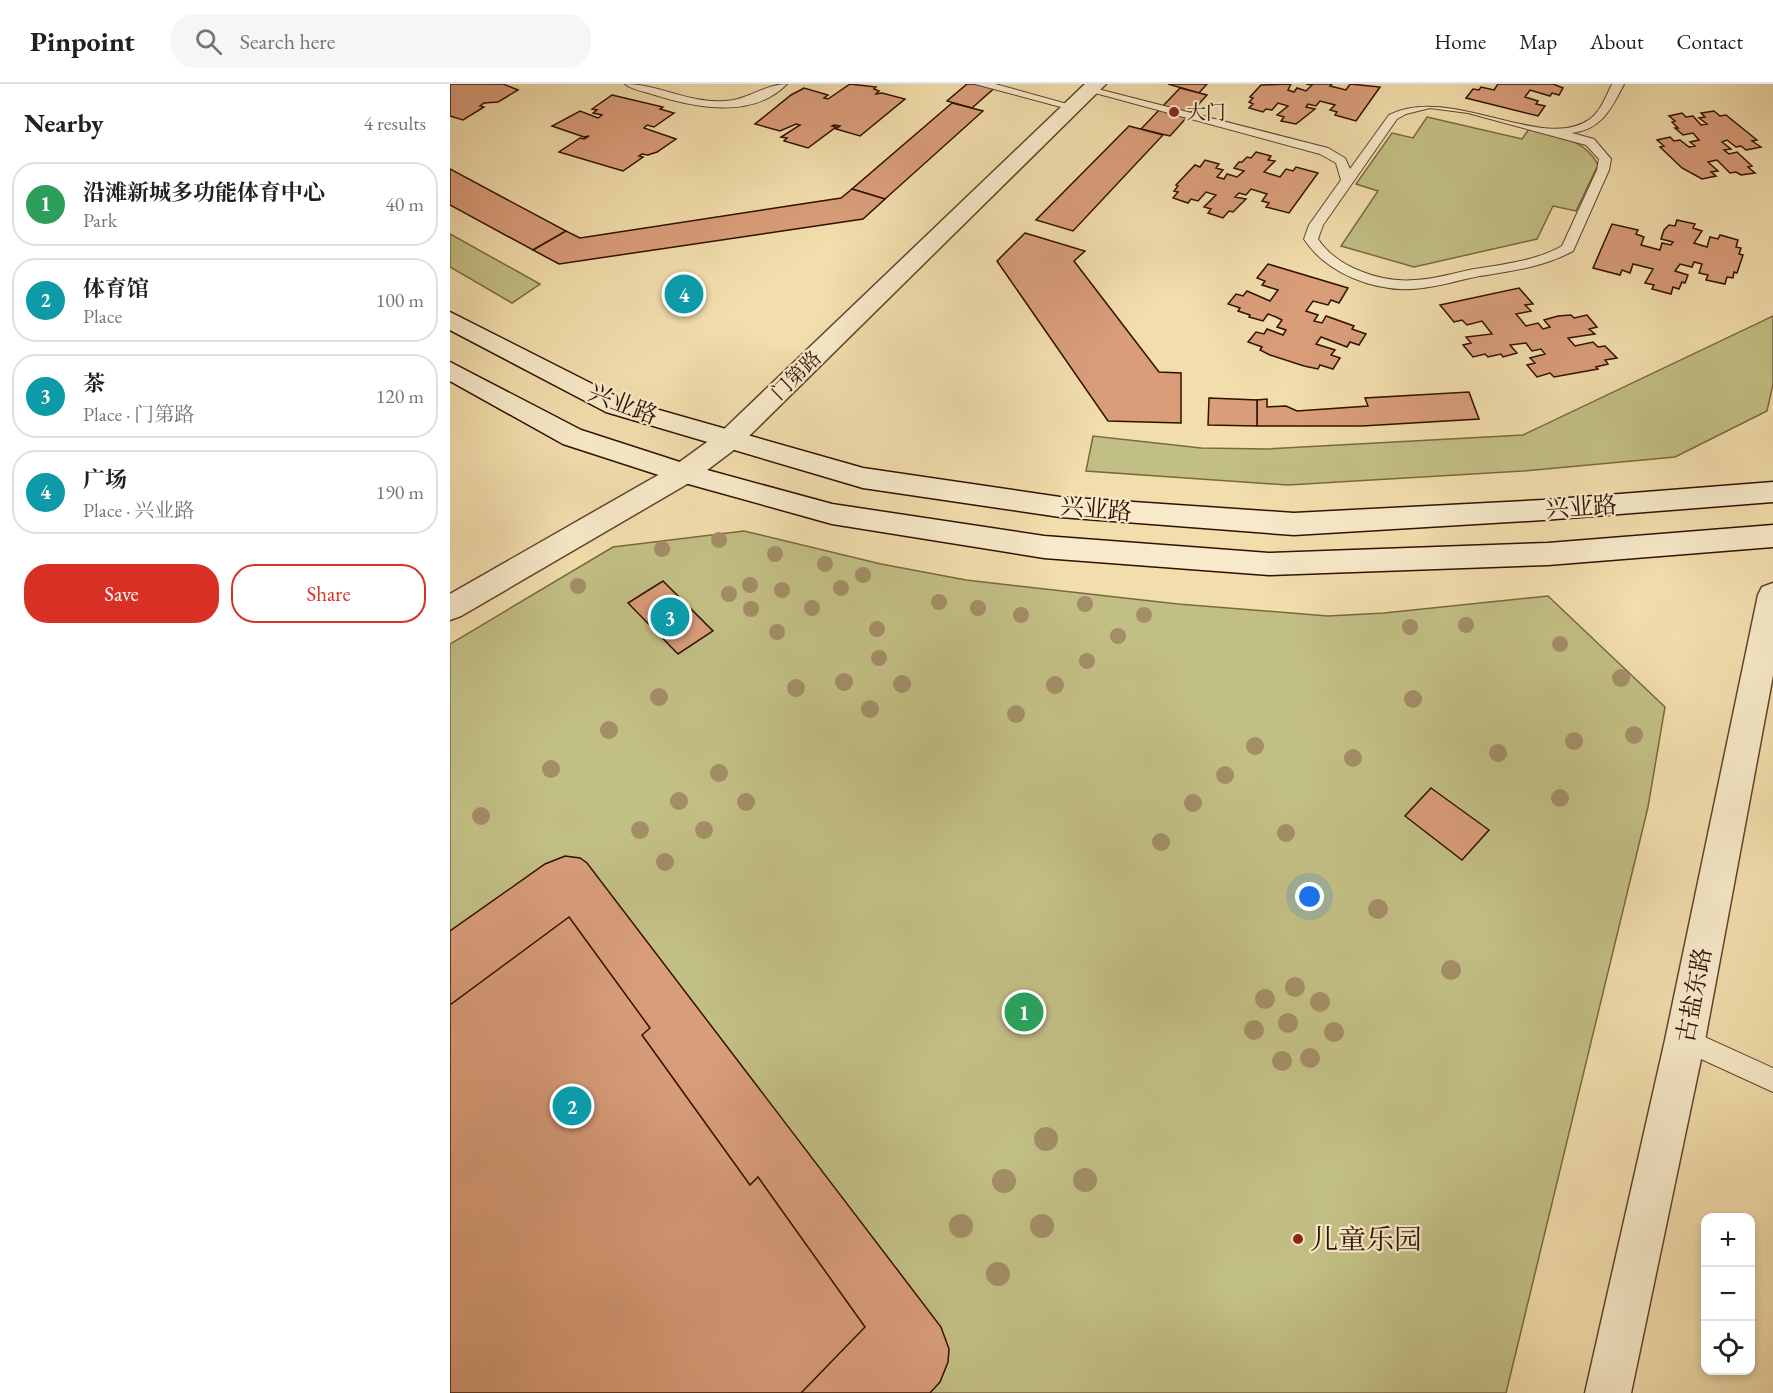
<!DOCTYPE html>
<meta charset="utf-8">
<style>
body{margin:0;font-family:"EB Garamond","Noto Serif SC",serif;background:#f6f6f6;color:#202124}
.controls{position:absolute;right:18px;bottom:18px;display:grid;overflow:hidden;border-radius:12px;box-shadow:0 3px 9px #0003}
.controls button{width:54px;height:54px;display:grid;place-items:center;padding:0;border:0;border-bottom:2px solid #e0e0e0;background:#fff;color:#202124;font:30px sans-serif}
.you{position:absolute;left:860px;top:813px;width:21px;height:21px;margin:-15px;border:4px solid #fff;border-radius:50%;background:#1a73e8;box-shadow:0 0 0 9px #1a73e833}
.badge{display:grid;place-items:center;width:39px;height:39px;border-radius:50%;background:#d93025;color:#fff;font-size:20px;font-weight:700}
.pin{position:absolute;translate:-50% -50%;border:3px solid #fff;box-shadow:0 2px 6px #0006}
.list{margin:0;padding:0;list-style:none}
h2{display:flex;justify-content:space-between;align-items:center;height:78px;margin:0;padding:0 24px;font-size:26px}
h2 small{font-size:20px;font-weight:400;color:#757577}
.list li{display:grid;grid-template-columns:39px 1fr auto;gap:18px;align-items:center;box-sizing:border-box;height:84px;margin:0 12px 12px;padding:0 12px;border:2px solid #e0e0e0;border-radius:24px}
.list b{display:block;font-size:22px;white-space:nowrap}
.list p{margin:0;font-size:20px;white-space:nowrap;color:#757577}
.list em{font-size:20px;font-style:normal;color:#757577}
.actions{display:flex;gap:12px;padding:18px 24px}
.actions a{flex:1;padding:14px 0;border:2px solid #d93025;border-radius:24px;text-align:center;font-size:21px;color:#d93025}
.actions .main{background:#d93025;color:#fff}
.icon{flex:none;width:33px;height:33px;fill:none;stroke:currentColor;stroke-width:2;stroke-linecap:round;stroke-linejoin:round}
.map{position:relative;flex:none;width:1323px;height:1309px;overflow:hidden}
header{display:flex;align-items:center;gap:36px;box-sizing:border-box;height:84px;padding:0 30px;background:#fff;border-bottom:2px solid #e0e0e0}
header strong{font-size:28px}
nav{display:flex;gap:33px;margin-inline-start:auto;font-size:21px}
.search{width:420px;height:54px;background:#f6f6f6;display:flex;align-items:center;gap:15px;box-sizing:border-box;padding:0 21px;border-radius:24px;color:#757577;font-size:22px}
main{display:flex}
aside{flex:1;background:#fff}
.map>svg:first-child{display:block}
.green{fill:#c2bf84;stroke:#796842;stroke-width:1.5}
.building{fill:#d99d7a;stroke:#301100;stroke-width:1.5}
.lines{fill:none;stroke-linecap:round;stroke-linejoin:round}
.lane-casing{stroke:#60442b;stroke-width:2}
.street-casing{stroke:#60442b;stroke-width:3}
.secondary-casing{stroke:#301100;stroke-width:3}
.lane{fill:#f7e9c9;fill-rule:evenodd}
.street{fill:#f7e9c9;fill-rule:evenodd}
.secondary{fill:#f7e9c9;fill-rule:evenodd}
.tree{fill:#a38e67}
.poi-dot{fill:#8f2418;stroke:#f7e9c9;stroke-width:2}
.labels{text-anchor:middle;stroke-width:4.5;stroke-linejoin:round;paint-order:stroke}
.far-poi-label{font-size:20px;fill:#301100;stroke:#f7e9c9;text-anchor:start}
.far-street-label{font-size:20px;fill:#301100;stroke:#f7e9c9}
.street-label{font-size:24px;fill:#301100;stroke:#f7e9c9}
.near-poi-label{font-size:28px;fill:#301100;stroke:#f7e9c9;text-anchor:start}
</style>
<header>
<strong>Pinpoint</strong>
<div class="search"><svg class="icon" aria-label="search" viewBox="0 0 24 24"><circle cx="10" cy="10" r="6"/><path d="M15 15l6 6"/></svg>Search here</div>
<nav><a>Home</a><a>Map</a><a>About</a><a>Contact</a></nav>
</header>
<main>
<aside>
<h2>Nearby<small>4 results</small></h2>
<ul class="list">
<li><span class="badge" style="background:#2e9e5b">1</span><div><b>沿滩新城多功能体育中心</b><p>Park</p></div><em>40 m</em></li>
<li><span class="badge" style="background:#0f9aa8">2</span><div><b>体育馆</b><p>Place</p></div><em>100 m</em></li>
<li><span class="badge" style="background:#0f9aa8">3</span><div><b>茶</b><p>Place · 门第路</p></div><em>120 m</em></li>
<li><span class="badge" style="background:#0f9aa8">4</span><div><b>广场</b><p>Place · 兴业路</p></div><em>190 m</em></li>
</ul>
<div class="actions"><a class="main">Save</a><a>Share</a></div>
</aside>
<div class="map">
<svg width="1323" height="1309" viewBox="0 0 1323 1309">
<rect width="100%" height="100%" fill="#f2ddac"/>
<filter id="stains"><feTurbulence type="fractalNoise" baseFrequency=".00333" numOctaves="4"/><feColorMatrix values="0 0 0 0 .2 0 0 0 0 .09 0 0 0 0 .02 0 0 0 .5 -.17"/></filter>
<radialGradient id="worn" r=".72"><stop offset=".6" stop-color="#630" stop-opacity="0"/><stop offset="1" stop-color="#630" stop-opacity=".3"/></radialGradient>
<g class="green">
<path d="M977 33 1072 55 1079 45C1105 52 1135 54 1148 81L1126 127 1103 122 1087 155 964 183 891 162 928 107 906 100 942 49 963 54Z"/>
<polygon points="0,150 90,200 62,219 0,183"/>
<polygon points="1323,232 1323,300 1317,327 1225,373 1073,387 838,401 636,387 643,352 751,364 816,365 1073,351"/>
<polygon points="294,447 431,480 516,496 728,520 878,532 934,529 1098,512 1215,623 1198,723 1056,1309 0,1309 0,560 163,463"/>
</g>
<g class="building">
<polygon points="0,0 53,0 68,6 48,18 34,19 30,22 34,23 13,36 0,32"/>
<polygon points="400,0 426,3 424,5 429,7 426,10 432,9 455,15 410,52 386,45 390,42 384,41 382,42 386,43 358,64 334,57 337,54 331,53 350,41 346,40 330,47 305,40 341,11 354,4 378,11 374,14 378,15"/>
<polygon points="517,0 549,0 522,24 497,17"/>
<polygon points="718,0 757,0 749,9"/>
<polygon points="841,0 838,6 844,8 847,4 856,7 862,1 856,0 882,0 880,2 896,6 900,0 930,3 906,37 885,31 887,28 880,26 885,21 870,17 866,22 858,20 856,23 865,25 846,40 831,37 834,33 827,31 838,22 828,19 822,26 816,25 813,28 799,24 803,20 799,18 803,14 800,13 811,1"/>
<polygon points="1048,0 1103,0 1113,4 1109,11 1102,9 1100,12 1080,6 1075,13 1088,17 1086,20 1095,22 1088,32 1016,14 1023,5 1029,6 1031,3 1044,6"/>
<polygon points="730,4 757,11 720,52 691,45"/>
<polygon points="162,11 213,23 210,25 224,29 204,43 197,41 194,44 226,55 207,68 198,71 192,70 189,72 193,73 173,87 109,68 130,54 134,55 139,52 134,53 102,42 130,27 148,34 152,31 143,29 147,26 142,25"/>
<polygon points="502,19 533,27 435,115 402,105"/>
<polygon points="1264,27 1270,32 1276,31 1307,56 1302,57 1311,63 1296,66 1291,62 1286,63 1277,56 1272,58 1281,65 1274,66 1279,70 1287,68 1302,82 1298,83 1305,89 1291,91 1286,88 1280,89 1267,76 1258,78 1268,87 1261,88 1266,92 1252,95 1232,84 1210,63 1214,62 1207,56 1220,53 1224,57 1230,56 1239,63 1245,62 1240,58 1249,56 1243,49 1233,51 1225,44 1228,44 1222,38 1225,37 1219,32 1232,29 1236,33 1243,32 1251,41 1257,40 1249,34 1255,33 1251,29"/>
<polygon points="679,42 713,51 623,147 586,136"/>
<polygon points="806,68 821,72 818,76 825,77 814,88 830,93 836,85 843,87 846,83 868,89 839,129 816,123 819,119 812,117 817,110 801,105 796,111 789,109 785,113 796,115 783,128 779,127 773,134 758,129 761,125 754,123 766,111 756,108 748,117 741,115 738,119 723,114 728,108 724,107 728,102 726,101 745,81 750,83 755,76 769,80 766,84 773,86 767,93 774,95 777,90 787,93 794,87 784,84 789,78 792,78 797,73 801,74"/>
<polygon points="0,85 116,147 83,166 0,121"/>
<polygon points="402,105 435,115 413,135 109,180 83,166 116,147 130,154 391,114"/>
<polygon points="1227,136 1245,140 1243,144 1252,147 1244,159 1257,163 1260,153 1268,155 1270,151 1288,156 1286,163 1291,164 1289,170 1293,171 1287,189 1284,188 1283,194 1277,193 1275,200 1256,196 1258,191 1249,189 1252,180 1244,178 1242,183 1230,180 1225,187 1238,191 1235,199 1232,198 1229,205 1223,203 1221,210 1202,205 1204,201 1195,199 1203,185 1183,180 1180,189 1172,186 1170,191 1143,184 1162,140 1188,146 1186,150 1194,153 1191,161 1210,166 1212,159 1221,161 1223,158 1211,155 1214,146 1219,141 1225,142"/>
<polygon points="575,149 635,167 624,177 709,288 731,289 731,339 658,337 547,177"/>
<polygon points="818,180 898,204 889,219 881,216 878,221 863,217 856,227 868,231 864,237 872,239 876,232 904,242 902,245 916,250 909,261 900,258 897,263 871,253 866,260 885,266 881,271 890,274 883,285 870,281 868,285 854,282 820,271 810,266 812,263 798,258 806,248 814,250 817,245 833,251 836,246 827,243 832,236 826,233 818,230 813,237 799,233 800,231 788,227 790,224 778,220 786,210 793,212 797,207 820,217 828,206 812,201 815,197 807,194"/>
<polygon points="1069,204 1083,220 1075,221 1081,227 1066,230 1076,242 1088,239 1093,245 1100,243 1094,236 1108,232 1121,231 1124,234 1137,231 1147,243 1139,245 1145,250 1118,254 1125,262 1143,258 1148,263 1155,262 1167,274 1155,276 1158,280 1146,283 1148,285 1104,293 1100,289 1087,293 1077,281 1085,279 1080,274 1095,270 1091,265 1082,267 1076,259 1060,261 1067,269 1053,273 1051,270 1038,273 1035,270 1023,273 1013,261 1021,259 1016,253 1042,250 1032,237 1017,241 1012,236 1004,238 990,221"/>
<polygon points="1019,308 1029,335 912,342 807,342 807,316 817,315 817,323 836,322 847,327 918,322 915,314"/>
<polygon points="759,314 807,316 807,342 758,341"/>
<polygon points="213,497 263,547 228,570 178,519"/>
<polygon points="981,704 1039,746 1012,776 955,732"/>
<polygon points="115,772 130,774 137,779 491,1243 499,1265 498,1278 490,1298 480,1309 0,1309 0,847 95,780"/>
<polygon points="119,833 200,944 192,951 300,1101 308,1093 415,1243 351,1309 0,1309 0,921"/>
</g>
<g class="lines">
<g class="lane-casing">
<g id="lane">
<path d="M175 0C209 0 240 20 275 17 298 16 315 0 337 0 303 35 246 24 205 11 196 8 182 6 175 0Z"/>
<polygon points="525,0 545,0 628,23 622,26"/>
<path d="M1162 0H1174C1161 25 1152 45 1122 49L1144 55 1161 75 1159 86 1123 167C1094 183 1062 187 1030 192 1008 196 985 204 962 205 923 207 876 189 854 155L859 141 891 96 886 79 870 70 634 6 640 3 878 64 895 74 900 85 939 31C1001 0 1093 69 1140 35 1151 27 1156 12 1162 0ZM980 24 1018 29 1136 61 1149 75 1147 86 1112 162C1085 177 1055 180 1024 185 1004 189 985 195 965 196 932 199 887 184 868 155L873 141 947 35 956 30Z"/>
<polygon points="1235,944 1323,984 1323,1008 1227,964 1223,956 1227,948"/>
</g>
</g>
<g class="street-casing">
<g id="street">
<polygon points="635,0 656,0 289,362 244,396 11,532 0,536 0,510 224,382 271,348"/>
<polygon points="1323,499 1323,591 1255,956 1181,1309 1135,1309 1215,956 1308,511 1312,503"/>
</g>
</g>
<g class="secondary-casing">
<g id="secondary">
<polygon points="0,228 174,316 413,384 610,413 844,429 1093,416 1323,398 1323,418 1093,436 844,451 610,433 413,404 156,328 0,246"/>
<polygon points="0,278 131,346 239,381 382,420 594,452 819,469 1098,459 1323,441 1323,463 1098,481 819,491 594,474 382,440 224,396 113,360 0,297"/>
</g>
</g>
<use href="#lane" class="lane"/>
<use href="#street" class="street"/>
<use href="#secondary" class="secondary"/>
</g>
<g class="tree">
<circle cx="269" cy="456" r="8"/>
<circle cx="212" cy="465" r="8"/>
<circle cx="325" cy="470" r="8"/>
<circle cx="375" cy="480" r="8"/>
<circle cx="413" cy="491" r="8"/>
<circle cx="300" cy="501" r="8"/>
<circle cx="128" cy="502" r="8"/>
<circle cx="391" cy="504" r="8"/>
<circle cx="332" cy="506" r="8"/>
<circle cx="279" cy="510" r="8"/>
<circle cx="489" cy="518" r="8"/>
<circle cx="635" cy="520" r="8"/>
<circle cx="362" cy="524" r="8"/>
<circle cx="528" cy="524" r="8"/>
<circle cx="301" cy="525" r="8"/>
<circle cx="571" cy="531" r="8"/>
<circle cx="694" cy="531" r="8"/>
<circle cx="1016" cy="541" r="8"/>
<circle cx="960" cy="543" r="8"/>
<circle cx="427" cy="545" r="8"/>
<circle cx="327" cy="548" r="8"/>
<circle cx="668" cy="552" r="8"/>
<circle cx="1110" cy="560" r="8"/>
<circle cx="429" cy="574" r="8"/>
<circle cx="637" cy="577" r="8"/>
<circle cx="1171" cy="594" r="9"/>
<circle cx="394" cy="598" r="9"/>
<circle cx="452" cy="600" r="9"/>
<circle cx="605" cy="601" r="9"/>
<circle cx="346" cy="604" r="9"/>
<circle cx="209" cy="613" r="9"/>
<circle cx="963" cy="615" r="9"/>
<circle cx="420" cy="625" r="9"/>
<circle cx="566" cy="630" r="9"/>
<circle cx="159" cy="646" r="9"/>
<circle cx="1184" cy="651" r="9"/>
<circle cx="1124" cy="657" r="9"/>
<circle cx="805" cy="662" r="9"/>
<circle cx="1048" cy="669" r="9"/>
<circle cx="903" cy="674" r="9"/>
<circle cx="101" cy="685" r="9"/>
<circle cx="269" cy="689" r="9"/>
<circle cx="775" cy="691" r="9"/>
<circle cx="1110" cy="714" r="9"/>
<circle cx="229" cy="717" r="9"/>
<circle cx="296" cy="718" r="9"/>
<circle cx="743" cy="719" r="9"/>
<circle cx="31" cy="732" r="9"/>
<circle cx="190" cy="746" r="9"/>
<circle cx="254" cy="746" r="9"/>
<circle cx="836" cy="749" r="9"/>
<circle cx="711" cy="758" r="9"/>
<circle cx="215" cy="778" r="9"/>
<circle cx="928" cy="825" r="10"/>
<circle cx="1001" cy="886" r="10"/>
<circle cx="845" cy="903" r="10"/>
<circle cx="815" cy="915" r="10"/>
<circle cx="870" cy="918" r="10"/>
<circle cx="838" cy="939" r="10"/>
<circle cx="804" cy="946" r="10"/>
<circle cx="884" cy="948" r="10"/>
<circle cx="860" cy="974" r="10"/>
<circle cx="832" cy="977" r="10"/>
<circle cx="596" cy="1055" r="12"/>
<circle cx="635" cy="1096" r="12"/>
<circle cx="554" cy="1097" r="12"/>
<circle cx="511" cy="1142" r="12"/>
<circle cx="592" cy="1142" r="12"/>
<circle cx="548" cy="1190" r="12"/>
</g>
<g class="poi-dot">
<circle cx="724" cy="28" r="6"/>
<circle cx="848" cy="1155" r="6"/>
</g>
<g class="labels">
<g class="far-poi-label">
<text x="736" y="35">大门</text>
</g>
<g class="far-street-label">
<text transform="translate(346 291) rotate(-44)" y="7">门第路</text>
</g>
<g class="street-label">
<text transform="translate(173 320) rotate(21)" y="8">兴业路</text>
<text transform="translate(1131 423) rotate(-4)" y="8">兴业路</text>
<text transform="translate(646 425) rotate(5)" y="8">兴业路</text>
<text transform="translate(1244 911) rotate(-79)" y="8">古盐东路</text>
</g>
<g class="near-poi-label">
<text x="860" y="1165">儿童乐园</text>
</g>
</g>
<rect width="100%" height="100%" filter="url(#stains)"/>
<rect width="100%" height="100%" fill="url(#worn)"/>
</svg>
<div class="controls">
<button>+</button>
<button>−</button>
<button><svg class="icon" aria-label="locate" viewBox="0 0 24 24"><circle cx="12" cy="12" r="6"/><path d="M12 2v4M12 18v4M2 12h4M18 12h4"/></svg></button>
</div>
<div class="you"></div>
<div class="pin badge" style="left:574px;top:928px;background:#2e9e5b">1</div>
<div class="pin badge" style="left:122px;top:1022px;background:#0f9aa8">2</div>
<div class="pin badge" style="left:220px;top:533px;background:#0f9aa8">3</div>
<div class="pin badge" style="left:234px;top:210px;background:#0f9aa8">4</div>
</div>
</main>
